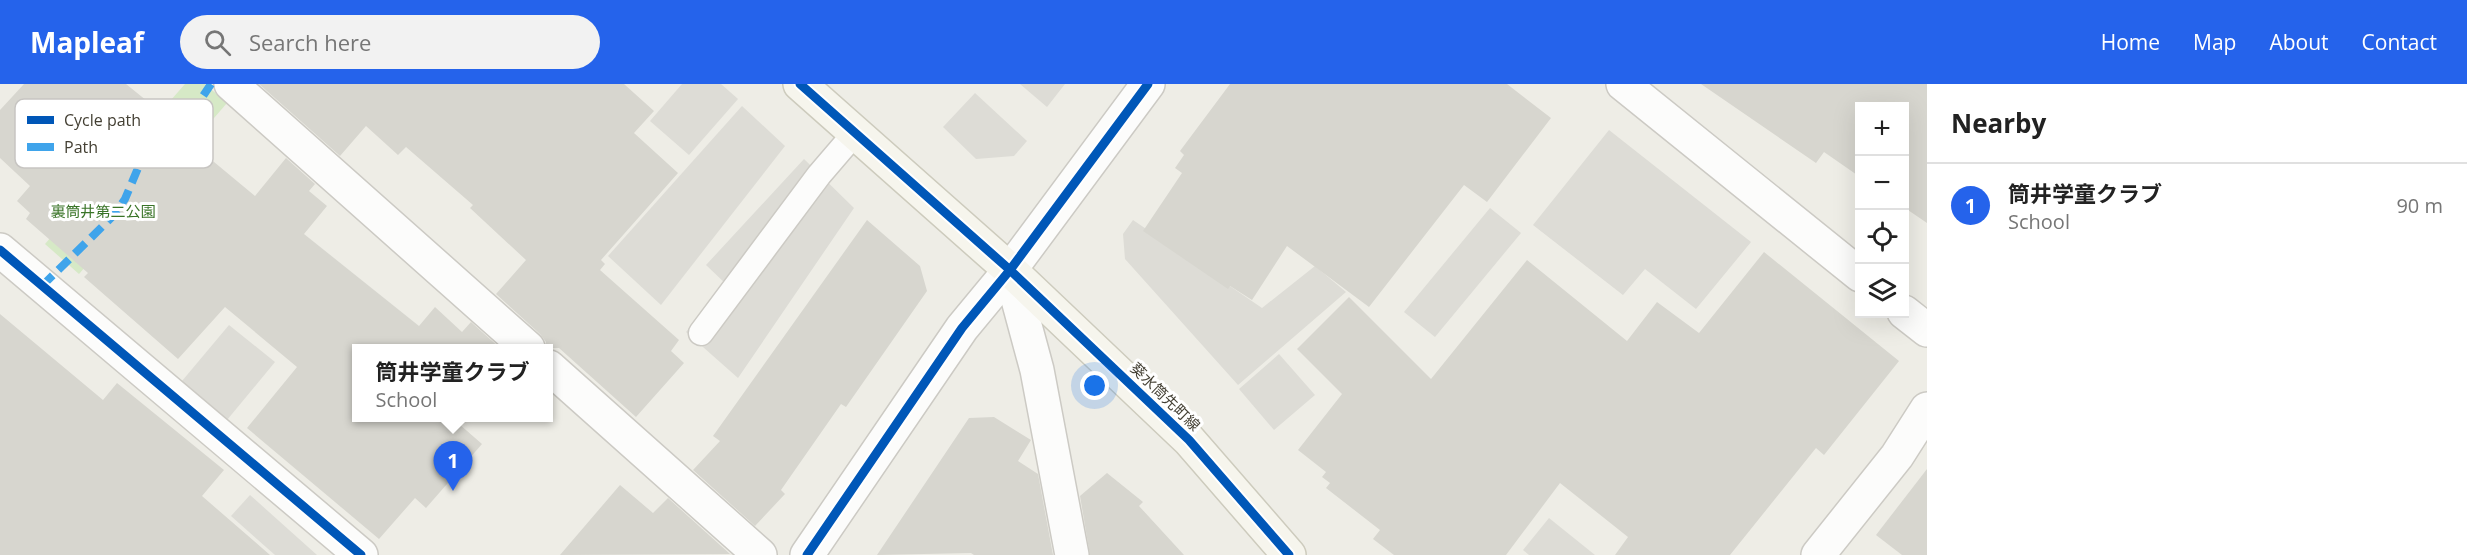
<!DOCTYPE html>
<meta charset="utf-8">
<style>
body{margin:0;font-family:"Open Sans","Noto Sans JP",sans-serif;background:#f2f2f2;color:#222}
.controls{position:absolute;right:18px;top:18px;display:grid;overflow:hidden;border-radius:0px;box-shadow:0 6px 24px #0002}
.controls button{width:54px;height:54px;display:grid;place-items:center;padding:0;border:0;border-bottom:2px solid #e0e0e0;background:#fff;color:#222;font:30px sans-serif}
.you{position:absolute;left:1095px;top:302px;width:21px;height:21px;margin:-15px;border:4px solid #fff;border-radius:50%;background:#1a73e8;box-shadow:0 0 0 9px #1a73e833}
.badge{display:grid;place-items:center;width:39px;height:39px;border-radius:50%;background:#2563eb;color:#fff;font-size:20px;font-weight:700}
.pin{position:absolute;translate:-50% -50px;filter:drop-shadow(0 2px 3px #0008)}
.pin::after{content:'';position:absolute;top:32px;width:21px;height:18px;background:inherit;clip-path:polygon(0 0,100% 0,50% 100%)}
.popup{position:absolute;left:352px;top:260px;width:201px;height:78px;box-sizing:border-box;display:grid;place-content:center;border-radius:0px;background:#fff;filter:drop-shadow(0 2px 4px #0005);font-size:20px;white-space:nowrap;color:#767676}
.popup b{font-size:22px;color:#222}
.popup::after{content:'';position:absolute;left:50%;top:100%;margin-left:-12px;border:12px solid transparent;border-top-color:#fff}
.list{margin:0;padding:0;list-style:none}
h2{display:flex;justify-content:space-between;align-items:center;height:78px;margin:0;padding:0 24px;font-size:26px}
h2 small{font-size:20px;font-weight:400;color:#767676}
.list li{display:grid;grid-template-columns:39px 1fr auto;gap:18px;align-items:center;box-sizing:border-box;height:84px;padding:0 24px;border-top:2px solid #e0e0e0}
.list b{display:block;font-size:22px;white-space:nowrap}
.list p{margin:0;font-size:20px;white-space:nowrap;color:#767676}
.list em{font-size:20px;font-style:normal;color:#767676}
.icon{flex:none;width:33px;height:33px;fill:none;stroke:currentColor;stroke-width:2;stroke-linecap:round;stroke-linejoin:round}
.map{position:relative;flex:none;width:1927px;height:471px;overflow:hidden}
header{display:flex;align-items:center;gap:36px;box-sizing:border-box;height:84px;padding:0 30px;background:#2563eb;color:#fff}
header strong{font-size:28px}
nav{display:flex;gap:33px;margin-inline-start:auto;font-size:21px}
.search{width:420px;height:54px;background:#f2f2f2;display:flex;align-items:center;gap:15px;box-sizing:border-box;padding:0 21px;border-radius:33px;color:#767676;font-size:22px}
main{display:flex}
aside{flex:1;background:#fff}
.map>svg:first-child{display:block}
.green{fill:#d6e9c6}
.parking{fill:#dddcd6}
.building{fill:#d7d6cf}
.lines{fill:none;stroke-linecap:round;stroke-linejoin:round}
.lane-casing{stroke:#cccac4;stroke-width:27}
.street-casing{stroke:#cccac4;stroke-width:36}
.secondary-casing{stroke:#cdcbbd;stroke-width:36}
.lane{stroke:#fcfcfb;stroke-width:24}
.street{stroke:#fcfcfb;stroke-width:33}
.secondary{stroke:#f6f5ed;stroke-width:33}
.quiet{stroke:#3fa4eb;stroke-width:8;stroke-dasharray:15 8;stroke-linecap:butt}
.cycleway-casing{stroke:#fff;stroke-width:13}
.cycleway{stroke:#0057b8;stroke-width:9}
.labels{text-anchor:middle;stroke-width:6;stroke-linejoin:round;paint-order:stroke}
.park-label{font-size:15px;fill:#397427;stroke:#fff}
.street-label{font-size:15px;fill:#433f33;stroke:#fff}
.key{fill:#fff;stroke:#c7c5c2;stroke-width:1.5}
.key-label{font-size:16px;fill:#433f33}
</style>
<header>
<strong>Mapleaf</strong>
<div class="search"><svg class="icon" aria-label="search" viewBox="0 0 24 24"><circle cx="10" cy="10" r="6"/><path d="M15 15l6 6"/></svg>Search here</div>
<nav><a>Home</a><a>Map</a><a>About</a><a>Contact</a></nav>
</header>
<main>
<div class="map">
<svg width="1927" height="471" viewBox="0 0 1927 471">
<rect width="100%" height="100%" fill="#eeede6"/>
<polygon class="green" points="185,0 205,0 227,19 79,190 45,160"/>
<g class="parking">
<polygon points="682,0 721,0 738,15 689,71 650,37"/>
<polygon points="1020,0 1065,0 1047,23"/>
<polygon points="975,9 1027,57 1014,72 976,75 943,43"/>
<polygon points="742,22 785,62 661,221 608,172"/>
<polygon points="1609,46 1751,158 1696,225 1645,185 1623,211 1533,141"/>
<polygon points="804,75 854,124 738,294 686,248 727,201 706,181"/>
<polygon points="1490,124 1521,149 1435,253 1404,228"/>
<polygon points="1133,136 1262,224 1315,182 1346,208 1238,301 1125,175 1123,150"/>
<polygon points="229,241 275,278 227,336 182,297"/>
<polygon points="1279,270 1315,311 1274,346 1239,305"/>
<polygon points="250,411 317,471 275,471 231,432"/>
<polygon points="1549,434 1595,471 1529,471 1523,466"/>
</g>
<g class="building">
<polygon points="24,0 126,0 152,21 149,24 255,112 286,74 315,100 309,107 327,122 304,150 419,242 435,223 462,248 471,238 500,264 357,264 357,333 451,333 482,360 426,424 415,414 379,455 247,344 297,283 225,223 178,275 84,193 88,189 26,135 30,129 17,117 30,102 0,74 0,26"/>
<polygon points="259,0 624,0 654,27 634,49 678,89 601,176 605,180 600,186 679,256 671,267 684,279 636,333 559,264 546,264 546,258 540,250 496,210 526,176 470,124 473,121 406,63 398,71 366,42 340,72"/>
<polygon points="1230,0 1507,0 1551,34 1487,118 1464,101 1369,223 1287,162 1252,216 1230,202 1228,205 1143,147 1182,89 1175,84 1184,71 1180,67"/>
<polygon points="1701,0 1927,0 1927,139 1905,124 1905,22 1860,22 1860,93 1824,68 1816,79"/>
<polygon points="867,136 920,182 927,207 846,323 841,320 781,406 785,410 755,442 693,386 720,357 713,352"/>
<polygon points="1764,168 1899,277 1824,371 1816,364 1730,471 1615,471 1628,453 1560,399 1506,471 1394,471 1373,455 1380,446 1326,404 1330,399 1322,393 1326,388 1298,366 1342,310 1297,265 1349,213 1431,295 1527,176 1627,257 1657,218 1699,249"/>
<polygon points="0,230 103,316 117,299 224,386 202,412 270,471 0,471"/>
<polygon points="994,333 1031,356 1018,377 1038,390 1053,471 974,471 971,469 877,471 969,334"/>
<polygon points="1927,385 1927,471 1902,471 1876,451"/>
<polygon points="1107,389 1143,418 1139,422 1184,471 1090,471 1080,412"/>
<polygon points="620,401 653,429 668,414 730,470 560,471"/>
</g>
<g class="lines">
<g class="lane-casing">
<polyline id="lane" points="701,249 819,91 855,49"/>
</g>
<g class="street-casing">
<g id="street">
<polyline points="231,0 528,264"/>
<polyline points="1623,0 1860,191"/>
<polyline points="0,166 361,471"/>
<polyline points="1010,186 1037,286 1072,471"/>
<polyline points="1904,228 1927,246"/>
<polyline points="549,283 760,471"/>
<polyline points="807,471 962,244 1010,186 1148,0"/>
<polyline points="1818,471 1897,372 1927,325"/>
</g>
</g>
<g class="secondary-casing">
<polyline id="secondary" points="800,0 1010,186 1189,356 1289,471"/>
</g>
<use href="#lane" class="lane"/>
<use href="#street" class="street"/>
<use href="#secondary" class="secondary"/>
<polyline class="quiet" points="42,202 113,132 125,115 141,77 167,43 199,18 211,0"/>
<g class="cycleway-casing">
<g id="cycleway">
<polyline points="800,0 1010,186 1189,356 1289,471"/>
<polyline points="0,166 361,471"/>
<polyline points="807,471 962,244 1010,186 1148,0"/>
</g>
</g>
<use href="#cycleway" class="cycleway"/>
</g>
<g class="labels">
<g class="park-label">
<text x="103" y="133">裏筒井第二公園</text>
</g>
<g class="street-label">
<text transform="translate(1165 313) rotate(44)" y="5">葵水筒先町線</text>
</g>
</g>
<rect x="15" y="15" width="198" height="69" rx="9" class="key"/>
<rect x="27" y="32" width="27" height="8" fill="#0057b8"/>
<rect x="27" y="59" width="27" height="8" fill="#3fa4eb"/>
<g class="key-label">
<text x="64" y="42">Cycle path</text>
<text x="64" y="69">Path</text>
</g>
</svg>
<div class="controls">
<button>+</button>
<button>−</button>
<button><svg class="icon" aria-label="locate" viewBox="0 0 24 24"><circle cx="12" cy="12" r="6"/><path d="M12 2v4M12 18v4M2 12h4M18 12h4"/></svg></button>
<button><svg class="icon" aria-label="layers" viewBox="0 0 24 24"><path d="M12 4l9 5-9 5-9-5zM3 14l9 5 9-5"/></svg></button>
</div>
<div class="you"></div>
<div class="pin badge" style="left:453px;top:407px">1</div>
<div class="popup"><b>筒井学童クラブ</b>School</div>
</div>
<aside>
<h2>Nearby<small></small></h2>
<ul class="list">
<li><span class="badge">1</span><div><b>筒井学童クラブ</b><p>School</p></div><em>90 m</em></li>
</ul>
</aside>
</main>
